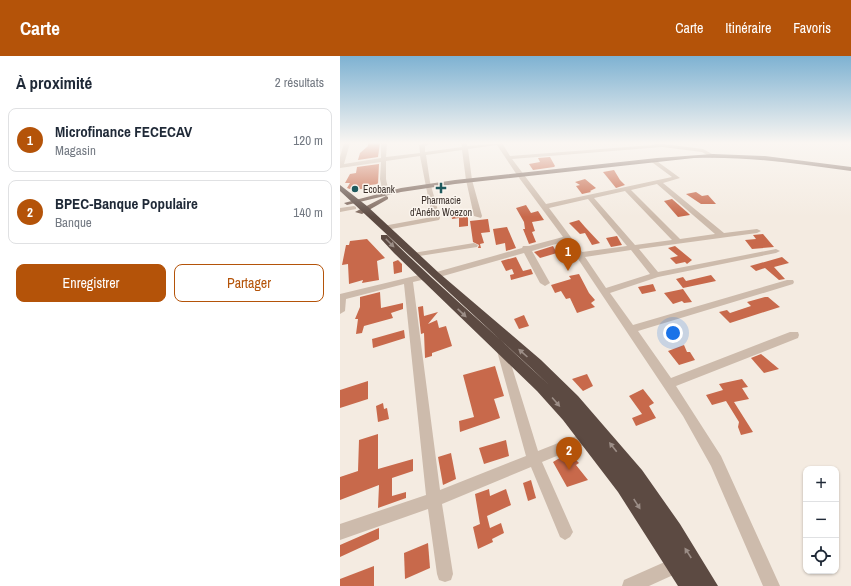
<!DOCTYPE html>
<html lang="fr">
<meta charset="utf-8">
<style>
body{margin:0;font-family:"Archivo Narrow",sans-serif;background:#f6f6f7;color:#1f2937}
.controls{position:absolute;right:12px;bottom:12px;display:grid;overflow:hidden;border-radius:8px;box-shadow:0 1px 3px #0004}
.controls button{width:36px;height:36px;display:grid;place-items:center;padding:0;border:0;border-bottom:1px solid #e0e1e3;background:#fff;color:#1f2937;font:20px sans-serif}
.you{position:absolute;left:333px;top:277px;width:14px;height:14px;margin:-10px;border:3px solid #fff;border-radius:50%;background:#1a73e8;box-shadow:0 0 0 6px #1a73e833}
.badge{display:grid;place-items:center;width:26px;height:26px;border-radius:50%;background:#b45309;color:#fff;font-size:13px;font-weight:700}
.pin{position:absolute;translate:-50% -33px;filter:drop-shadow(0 1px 2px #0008)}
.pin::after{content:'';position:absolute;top:21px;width:14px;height:12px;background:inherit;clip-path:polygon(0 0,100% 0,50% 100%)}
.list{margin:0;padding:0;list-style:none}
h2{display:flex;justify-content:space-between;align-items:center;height:52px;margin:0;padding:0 16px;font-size:17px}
h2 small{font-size:13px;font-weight:400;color:#747a83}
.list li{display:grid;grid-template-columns:26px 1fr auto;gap:12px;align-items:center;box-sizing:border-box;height:64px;margin:0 8px 8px;padding:0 8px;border:1px solid #e0e1e3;border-radius:8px}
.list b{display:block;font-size:15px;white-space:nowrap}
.list p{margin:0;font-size:13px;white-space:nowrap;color:#747a83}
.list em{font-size:13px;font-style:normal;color:#747a83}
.actions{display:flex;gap:8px;padding:12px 16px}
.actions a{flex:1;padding:9px 0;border:1px solid #b45309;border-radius:8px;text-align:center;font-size:14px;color:#b45309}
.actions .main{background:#b45309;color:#fff}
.icon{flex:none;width:22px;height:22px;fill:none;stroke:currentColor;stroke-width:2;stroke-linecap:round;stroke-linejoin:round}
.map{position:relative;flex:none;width:511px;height:530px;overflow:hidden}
header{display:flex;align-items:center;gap:24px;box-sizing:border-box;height:56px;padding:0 20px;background:#b45309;color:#fff}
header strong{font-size:19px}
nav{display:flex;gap:22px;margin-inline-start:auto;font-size:14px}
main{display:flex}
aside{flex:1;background:#fff}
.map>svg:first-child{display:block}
.building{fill:#c8694b}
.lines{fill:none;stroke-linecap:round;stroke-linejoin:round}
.minor{fill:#cdbbac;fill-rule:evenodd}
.major{fill:#7d675c;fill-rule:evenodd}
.highway{fill:#5c4a42;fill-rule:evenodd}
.oneway{fill:#9c8e87}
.poi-dot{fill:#1f5a5e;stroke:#fbf5ee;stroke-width:1.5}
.labels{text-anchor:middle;stroke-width:3;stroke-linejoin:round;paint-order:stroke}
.far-poi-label{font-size:10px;fill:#3b302b;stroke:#fbf5ee;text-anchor:start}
</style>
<header>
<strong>Carte</strong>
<nav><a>Carte</a><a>Itinéraire</a><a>Favoris</a></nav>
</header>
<main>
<aside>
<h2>À proximité<small>2 résultats</small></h2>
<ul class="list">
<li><span class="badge">1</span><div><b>Microfinance FECECAV</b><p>Magasin</p></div><em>120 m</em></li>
<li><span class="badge">2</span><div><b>BPEC-Banque Populaire</b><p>Banque</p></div><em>140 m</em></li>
</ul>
<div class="actions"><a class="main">Enregistrer</a><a>Partager</a></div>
</aside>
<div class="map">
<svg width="511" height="530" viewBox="0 0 511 530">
<rect width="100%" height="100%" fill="#f4ebe1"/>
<g class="building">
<polygon points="28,87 40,87 38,101 18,104 20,97 28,90"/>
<polygon points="210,101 215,110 214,111 193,114 189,108 200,106 198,102"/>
<polygon points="39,108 38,128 30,129 29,132 13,134 7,132 10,127 5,127 10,118 16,117 17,111"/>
<polygon points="274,114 280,124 285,129 276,132 263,116"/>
<polygon points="245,123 256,132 250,135 251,136 242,138 236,130 240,129 235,126"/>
<polygon points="356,136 362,140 368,139 376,148 361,148 346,138"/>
<polygon points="332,143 348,157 350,159 338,161 324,145"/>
<polygon points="186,149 191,157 198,155 204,164 192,166 195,175 192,176 196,186 189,188 183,173 185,173 184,166 176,152"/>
<polygon points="128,154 128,170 119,171 119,162 112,163 111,157"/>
<polygon points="148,163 150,176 141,177 144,187 140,188 141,192 138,192 139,189 133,186 130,165"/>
<polygon points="239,164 245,171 260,187 252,189 245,177 240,178 229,167"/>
<polygon points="167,171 176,192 166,195 165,187 156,189 153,173"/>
<polygon points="423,178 434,191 412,193 405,184 416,183 413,179"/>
<polygon points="277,180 282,189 271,191 266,182"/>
<polygon points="27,183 45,202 37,205 39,224 22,227 23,224 9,228 8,208 2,209 6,189 9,189 10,185"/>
<polygon points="213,190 217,197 200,202 194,196"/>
<polygon points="335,190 352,204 347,208 345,206 336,208 330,202 338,200 328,192"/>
<polygon points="176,201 183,215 191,213 193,218 171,224 170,219 174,218 172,213 166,215 161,205"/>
<polygon points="442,201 449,207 434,211 445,223 439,224 425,212 416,215 410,210"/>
<polygon points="58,204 62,208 62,216 54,218 53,206"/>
<polygon points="239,218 249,237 255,244 251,247 255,251 237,257 230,242 226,243 221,235 215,237 211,229 231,223 229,220"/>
<polygon points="371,219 376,225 343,232 336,223 343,221 346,225"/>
<polygon points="313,228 316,235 302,238 298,231"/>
<polygon points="343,233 352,246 344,247 342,245 333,248 324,237"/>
<polygon points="40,236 41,252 63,247 63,253 51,257 53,262 24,270 22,277 16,278 18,263 15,263 20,251 20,241"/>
<polygon points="425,241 428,241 440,251 390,267 379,256 387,254 390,257 411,250 407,246"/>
<polygon points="83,250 84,260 98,256 88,268 97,264 99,272 106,270 112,290 92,297 92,300 85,302 84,277 81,278 78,251"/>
<polygon points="184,259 189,270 179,273 174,263"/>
<polygon points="64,274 65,282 33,292 32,283"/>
<polygon points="344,289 347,296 350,296 355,304 339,309 328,295"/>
<polygon points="421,298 439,313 424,317 411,302"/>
<polygon points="155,310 164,340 154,343 160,362 120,376 119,365 134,361 123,319"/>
<polygon points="247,318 253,330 243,335 232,323"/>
<polygon points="402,323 408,331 402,332 409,343 394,346 413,376 401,379 398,371 399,366 386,345 372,349 366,339 383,334 379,328"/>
<polygon points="28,325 28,343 0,352 0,334"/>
<polygon points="303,333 314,347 309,350 316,362 296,370 292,362 302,358 289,340"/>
<polygon points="43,347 44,353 47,352 49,363 38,366 36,350"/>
<polygon points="38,378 38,413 73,403 73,415 52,422 52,440 66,436 66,442 38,452 39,429 0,444 0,421 18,415 19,384"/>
<polygon points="166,384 169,400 144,408 139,392"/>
<polygon points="111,397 116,423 103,429 98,401"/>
<polygon points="231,399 239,407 236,409 248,424 227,431 213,406 223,400 225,403"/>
<polygon points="191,424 196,442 188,445 183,427"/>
<polygon points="149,433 150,440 166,433 171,449 147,460 150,472 161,467 164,477 152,483 153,486 138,493 133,471 140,468 135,438"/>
<polygon points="39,472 39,483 0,501 0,489"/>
<polygon points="88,487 90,512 65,523 64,497"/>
<polygon points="34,510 34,530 0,530 0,523"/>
</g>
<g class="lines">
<g class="minor">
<path d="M4 87H10L4 108 41 102V87H47L46 101 80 97 79 89 83 87H92L85 90V96L122 91 121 87H127V90L162 87 170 100 313 89 316 87 363 93 374 99 375 100 372 102 362 96 322 91 172 103 206 148 332 121 309 104 314 103 340 122 323 127 384 177 417 173 421 175 417 177 299 193 318 216 436 193 440 195 436 197 318 221 270 237 293 269 447 224H453L454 226 453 228 298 275 331 322 450 276H458L459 279 458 282 336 330 381 400 440 530H423L371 410 343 360 226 185 192 195 210 227 205 230 200 227 184 197 96 222 92 219 93 217 182 192 183 190H189L223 181 177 119 157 89 128 93 132 124 142 160 141 162 134 160 126 124 122 94 86 99 90 126 100 162 99 164 46 174H43V170L92 161 80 100 46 105V123L49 137 46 139 43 137 40 123 41 106 0 112V101ZM317 128 375 178 340 183 291 134ZM285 135 332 184 295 189 254 142ZM248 143 287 190 242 196 209 152ZM291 194 310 218 266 232 245 201Z"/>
<polygon points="14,150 16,151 16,153 0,156 0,152"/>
<polygon points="134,187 138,189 137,191 73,201 69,199 73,197"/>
<polygon points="83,218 86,219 87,221 86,223 73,226 100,434 186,400 157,295 158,292 166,292 167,295 198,395 246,376 251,378 253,382 251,386 202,406 233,476 230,481 225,484 220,481 191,411 102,448 113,518 111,524 105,526 99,524 97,518 88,453 0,484 0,468 86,439 64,228 6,243 5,255 0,258 0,238"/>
<polygon points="336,501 342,503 344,509 342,515 309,530 282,530 284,524"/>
</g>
<g class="major">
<path d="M373 98 425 100 511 111V115C459 108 407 100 354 102L115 128 61 136 7 149 4 147 61 132 115 124 317 102Z"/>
<polygon points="46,140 48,141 48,143 22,158 15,156"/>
</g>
<path class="highway" d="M0 129 27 150 99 217 201 304 238 340 302 414 340 468 378 530H338L278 436 223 364 197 335 54 197 41 183V179H47C99 231 156 278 209 329L0 135Z"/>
</g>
<defs><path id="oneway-solid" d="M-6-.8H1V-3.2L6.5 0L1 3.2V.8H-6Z"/></defs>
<g class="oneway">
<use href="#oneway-solid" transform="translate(50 187) rotate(45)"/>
<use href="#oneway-solid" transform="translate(122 257) rotate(43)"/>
<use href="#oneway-solid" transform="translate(183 297) rotate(-138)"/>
<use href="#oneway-solid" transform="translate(216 346) rotate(49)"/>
<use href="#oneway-solid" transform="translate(273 391) rotate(-128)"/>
<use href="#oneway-solid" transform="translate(297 448) rotate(57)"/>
<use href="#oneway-solid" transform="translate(348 497) rotate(-123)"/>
</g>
<linearGradient id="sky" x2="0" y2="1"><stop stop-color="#7eb2d2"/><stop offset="0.54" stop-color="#faf6f2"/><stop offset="1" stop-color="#faf6f2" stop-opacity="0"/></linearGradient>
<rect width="511" height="161" fill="url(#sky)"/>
<g class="poi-dot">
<path d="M99 126h4v4h4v4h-4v4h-4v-4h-4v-4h4z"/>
<circle cx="15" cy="133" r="4"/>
</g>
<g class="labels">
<g class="far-poi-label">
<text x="23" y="137">Ecobank</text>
<text x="101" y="148" text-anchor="middle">Pharmacie<tspan x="101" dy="12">d'Aného Woezon</tspan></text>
</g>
</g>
</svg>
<div class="controls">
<button>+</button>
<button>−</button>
<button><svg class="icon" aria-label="locate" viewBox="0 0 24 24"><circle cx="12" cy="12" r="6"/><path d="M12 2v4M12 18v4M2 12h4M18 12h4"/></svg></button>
</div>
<div class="you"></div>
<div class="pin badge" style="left:228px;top:215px">1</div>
<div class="pin badge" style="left:229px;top:414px">2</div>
</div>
</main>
